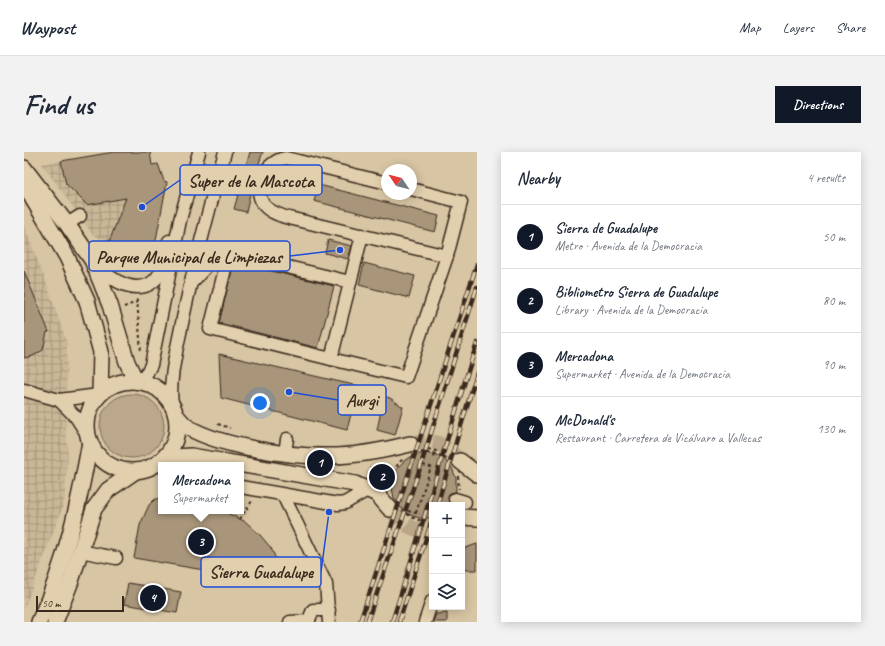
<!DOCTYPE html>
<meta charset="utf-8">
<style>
body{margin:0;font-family:Caveat,sans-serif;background:#f2f2f3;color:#1f2937}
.controls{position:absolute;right:12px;bottom:12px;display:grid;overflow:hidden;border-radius:0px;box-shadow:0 2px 10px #0003}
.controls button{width:36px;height:36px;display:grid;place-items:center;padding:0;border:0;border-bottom:1px solid #e0e1e3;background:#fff;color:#1f2937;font:20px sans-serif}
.compass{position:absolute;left:357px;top:12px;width:36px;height:36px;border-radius:50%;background:#fff;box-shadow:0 2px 10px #0003;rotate:305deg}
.scale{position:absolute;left:12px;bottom:10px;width:88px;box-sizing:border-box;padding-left:4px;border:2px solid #3b2a1e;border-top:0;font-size:11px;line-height:14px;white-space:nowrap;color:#3b2a1e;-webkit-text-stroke:3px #e2cfad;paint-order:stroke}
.you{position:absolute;left:236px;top:251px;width:14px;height:14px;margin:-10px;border:3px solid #fff;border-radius:50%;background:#1a73e8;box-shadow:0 0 0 6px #1a73e833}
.badge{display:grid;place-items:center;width:26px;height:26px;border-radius:50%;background:#111827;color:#fff;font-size:13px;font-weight:700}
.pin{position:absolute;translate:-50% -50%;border:2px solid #fff;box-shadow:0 1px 4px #0006}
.popup{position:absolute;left:134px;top:310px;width:86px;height:52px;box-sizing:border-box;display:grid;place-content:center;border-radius:0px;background:#fff;filter:drop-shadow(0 1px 3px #0005);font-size:13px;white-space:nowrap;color:#747a83}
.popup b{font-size:15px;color:#1f2937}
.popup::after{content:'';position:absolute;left:50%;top:100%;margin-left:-8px;border:8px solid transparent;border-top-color:#fff}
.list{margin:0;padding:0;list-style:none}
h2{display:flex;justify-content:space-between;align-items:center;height:52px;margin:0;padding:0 16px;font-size:17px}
h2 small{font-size:13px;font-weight:400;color:#747a83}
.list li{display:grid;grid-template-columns:26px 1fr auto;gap:12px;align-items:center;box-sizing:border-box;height:64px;padding:0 16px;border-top:1px solid #e0e1e3}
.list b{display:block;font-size:15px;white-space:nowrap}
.list p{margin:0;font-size:13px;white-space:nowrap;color:#747a83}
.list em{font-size:13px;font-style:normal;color:#747a83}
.icon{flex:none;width:22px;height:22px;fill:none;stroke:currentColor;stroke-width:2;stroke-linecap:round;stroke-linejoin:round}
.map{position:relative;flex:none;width:453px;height:470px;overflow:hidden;border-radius:0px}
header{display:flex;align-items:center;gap:24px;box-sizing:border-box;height:56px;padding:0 20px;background:#fff;border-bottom:1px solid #e0e1e3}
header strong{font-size:19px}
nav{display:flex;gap:22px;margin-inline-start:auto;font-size:14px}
.intro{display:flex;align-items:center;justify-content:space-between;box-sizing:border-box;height:96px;padding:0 24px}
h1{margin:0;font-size:28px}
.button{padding:10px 18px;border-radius:0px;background:#111827;color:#fff;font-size:14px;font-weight:700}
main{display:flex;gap:24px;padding:0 24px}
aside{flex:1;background:#fff;border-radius:0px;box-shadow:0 2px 10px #0003}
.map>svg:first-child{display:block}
.industrial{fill:url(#industrial-grid)}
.park{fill:#bba88b;stroke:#7b6954}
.building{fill:#a8957a;stroke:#3b2a1e}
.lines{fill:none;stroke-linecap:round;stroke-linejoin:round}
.major-tunnel{stroke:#b9a689;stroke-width:15;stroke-dasharray:15 8;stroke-linecap:butt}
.minor-casing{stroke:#3b2a1e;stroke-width:15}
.major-casing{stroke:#3b2a1e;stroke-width:18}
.path{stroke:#3b2a1e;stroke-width:2;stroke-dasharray:3 3;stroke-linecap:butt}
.minor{stroke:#e2cfad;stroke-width:12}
.major{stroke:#e2cfad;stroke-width:15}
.rail-casing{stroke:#3b2a1e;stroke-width:4.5}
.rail{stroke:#e2cfad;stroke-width:3;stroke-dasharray:9;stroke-linecap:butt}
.leader{fill:none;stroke:#1d4ed8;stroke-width:1.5}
.callout-dot{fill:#1d4ed8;stroke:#e2cfad;stroke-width:1.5}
.callout{fill:#e2cfad;stroke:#1d4ed8;stroke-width:1.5}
.callout-label{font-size:18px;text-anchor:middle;font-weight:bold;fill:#3b2a1e}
</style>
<header>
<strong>Waypost</strong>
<nav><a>Map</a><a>Layers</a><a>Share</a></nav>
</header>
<div class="intro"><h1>Find us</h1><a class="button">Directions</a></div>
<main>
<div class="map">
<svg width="453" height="470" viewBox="0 0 453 470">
<defs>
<pattern id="industrial-grid" width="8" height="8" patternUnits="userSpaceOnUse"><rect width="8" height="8" fill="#cab797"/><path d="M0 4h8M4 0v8" fill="none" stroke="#a5957b"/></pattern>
</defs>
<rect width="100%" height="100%" fill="#d8c5a4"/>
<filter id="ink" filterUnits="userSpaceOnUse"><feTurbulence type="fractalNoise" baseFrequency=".025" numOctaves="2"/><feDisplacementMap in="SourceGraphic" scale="8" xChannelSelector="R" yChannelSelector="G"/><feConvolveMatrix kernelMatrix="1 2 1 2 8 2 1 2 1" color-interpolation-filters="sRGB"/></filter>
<g filter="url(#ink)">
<g class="industrial">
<polygon points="90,0 126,0 128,13 134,12 140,29 143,30 128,109 69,83 18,12"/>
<polygon points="0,74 21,127 43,191 42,277 44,305 40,352 0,457"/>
</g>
<circle class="park" cx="108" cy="274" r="32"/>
<g class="building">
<polygon points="90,0 126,0 128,13 134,12 140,29 143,30 128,109 85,90 102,46 63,53 42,32 37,9"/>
<polygon points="226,0 239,0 229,28 222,60 210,57"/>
<polygon points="295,33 415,64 411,80 290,49"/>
<polygon points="304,88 328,94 324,107 301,101"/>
<polygon points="210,110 310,134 294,196 195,171"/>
<polygon points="340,111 391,124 385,146 335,133"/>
<polygon points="0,119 25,180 23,180 19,198 9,204 0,206"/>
<polygon points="195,202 334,234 333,238 366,246 379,255 371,283 353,278 357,259 329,254 323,278 197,246"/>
<polygon points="401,301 412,303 421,308 428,316 432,326 432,340 426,341 424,345 427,353 408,353 408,366 395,366 384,362 376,355 370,346 368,336 369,325 374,315 381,308 391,303"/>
<polygon points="137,345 137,359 199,359 222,370 236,383 247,396 257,418 255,431 110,406 116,373 125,353 130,348"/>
<polygon points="453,392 453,418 438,418 438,397"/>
<polygon points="104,431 157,440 153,461 100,452"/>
<polygon points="423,461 423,470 409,470 412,462"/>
</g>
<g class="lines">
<g class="major-tunnel">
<path d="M386 292C413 287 417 290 436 309"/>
<path d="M366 357C377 369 390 383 408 376"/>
</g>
<g class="minor-casing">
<g id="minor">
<path d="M363 31 262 6C242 9 228 34 239 52 244 59 253 62 261 65L423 104"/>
<polyline points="43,72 56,64"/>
<polyline points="205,101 186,177 307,207 338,83"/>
<path d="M71 111C85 128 120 150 136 121 141 111 140 99 145 89"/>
<polyline points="169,129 191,105 205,101 326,130"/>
<polyline points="307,207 382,225 423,104 437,50 387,37"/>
<polyline points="115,230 121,224 127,213 156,68 175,0"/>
<polyline points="0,238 35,248 75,243"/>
<polyline points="35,248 52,265 63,282"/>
<path d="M148 253C145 229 151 205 156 181 168 120 184 60 201 0"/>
<polyline points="261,301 263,287"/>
<polyline points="217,335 314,352 321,351 345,337"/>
<polyline points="259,343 302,432 305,470"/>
<polyline points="431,347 441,350"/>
<polyline points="56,399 92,406"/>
<polyline points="266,470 285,469"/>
<polyline points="284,470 289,458 305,458"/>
<polyline points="401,470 408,449"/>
</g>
</g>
<g class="major-casing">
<g id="major">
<polyline points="0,16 43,72 68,108 86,153 103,210 112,229"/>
<polyline points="0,32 43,105 63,149 77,200 76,242"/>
<circle cx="108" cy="274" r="45"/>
<path d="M152 263C156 268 160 273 165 276 197 294 262 304 299 304 329 305 358 299 386 292"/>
<polyline points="137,309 150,305 167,304 331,332 353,342 366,357"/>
<polyline points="436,309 453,322"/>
<polyline points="438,365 453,366"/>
<path d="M15 470C41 413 55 352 66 290"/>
<polyline points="31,470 47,429 70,357 84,338 110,320"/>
</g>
</g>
<g class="path">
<polyline points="113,147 117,200"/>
<polyline points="100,155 113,150"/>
<polyline points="194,272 206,276"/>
<polyline points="404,297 412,299 409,308"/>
<polyline points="397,300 413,302 423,307"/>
<polyline points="399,313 410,316"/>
<polyline points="346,315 367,324"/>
<polyline points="434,324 435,337"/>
<path d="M365 337C365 325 370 315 379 307"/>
<polyline points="378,359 393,368 408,368"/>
<polyline points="384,359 396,362"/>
<polyline points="392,361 407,315"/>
<polyline points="216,367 228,349"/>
</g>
<use href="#minor" class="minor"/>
<use href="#major" class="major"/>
<g class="rail-casing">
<g id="rail">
<polyline points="413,353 453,221"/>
<polyline points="336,470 453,112"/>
<polyline points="343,470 396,316 453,135"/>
<path d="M368 470C398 377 423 284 453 191"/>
<polyline points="375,470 408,368"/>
</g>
</g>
<use href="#rail" class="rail"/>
</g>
</g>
<path class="leader" d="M118 55L156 28M316 98L266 104M265 240L314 248M305 360L297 420"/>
<g class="callout-dot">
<circle cx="118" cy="55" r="4"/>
<circle cx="316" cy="98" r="4"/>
<circle cx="265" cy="240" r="4"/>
<circle cx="305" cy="360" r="4"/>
</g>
<g class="callout">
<rect x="156" y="13" width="142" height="30" rx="4"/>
<rect x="65" y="89" width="201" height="30" rx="4"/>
<rect x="314" y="233" width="48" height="30" rx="4"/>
<rect x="177" y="405" width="120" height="30" rx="4"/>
</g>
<g class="callout-label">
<text x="227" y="35">Super de la Mascota</text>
<text x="165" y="111">Parque Municipal de Limpiezas</text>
<text x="338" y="254">Aurgi</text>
<text x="237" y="426">Sierra Guadalupe</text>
</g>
</svg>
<div class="controls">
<button>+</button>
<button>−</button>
<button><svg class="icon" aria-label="layers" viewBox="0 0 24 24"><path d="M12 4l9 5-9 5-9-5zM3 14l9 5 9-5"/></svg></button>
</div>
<svg class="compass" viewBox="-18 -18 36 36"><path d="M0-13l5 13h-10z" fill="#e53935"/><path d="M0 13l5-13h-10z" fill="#747a83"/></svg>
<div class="scale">50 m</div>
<div class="you"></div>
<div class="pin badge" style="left:296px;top:311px">1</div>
<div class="pin badge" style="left:358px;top:325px">2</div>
<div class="pin badge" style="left:177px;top:390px">3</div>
<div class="popup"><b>Mercadona</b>Supermarket</div>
<div class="pin badge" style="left:129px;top:446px">4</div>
</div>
<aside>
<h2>Nearby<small>4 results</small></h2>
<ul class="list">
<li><span class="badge">1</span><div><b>Sierra de Guadalupe</b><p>Metro · Avenida de la Democracia</p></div><em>50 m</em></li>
<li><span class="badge">2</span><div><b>Bibliometro Sierra de Guadalupe</b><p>Library · Avenida de la Democracia</p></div><em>80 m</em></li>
<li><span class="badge">3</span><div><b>Mercadona</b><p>Supermarket · Avenida de la Democracia</p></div><em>90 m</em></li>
<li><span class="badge">4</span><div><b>McDonald's</b><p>Restaurant · Carretera de Vicálvaro a Vallecas</p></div><em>130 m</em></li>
</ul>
</aside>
</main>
